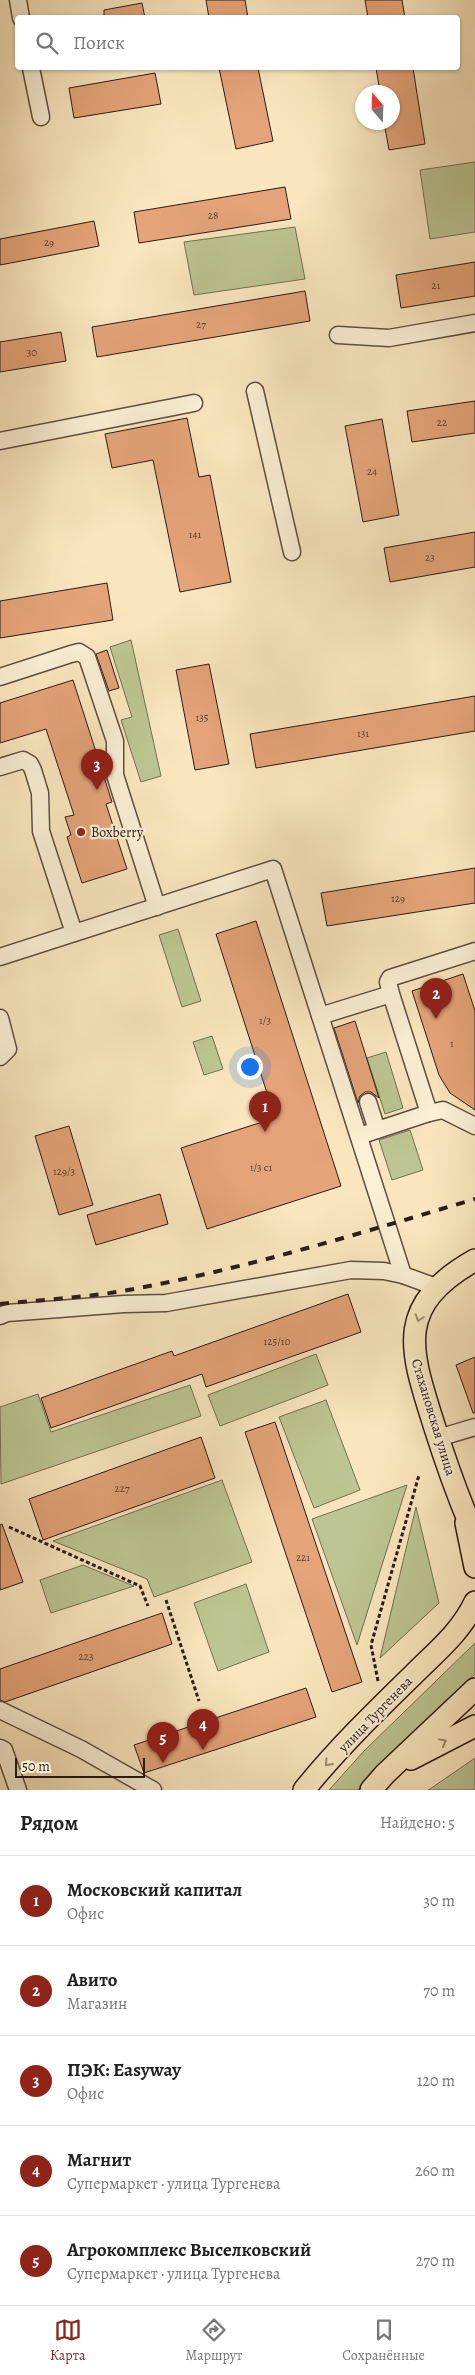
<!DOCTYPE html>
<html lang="ru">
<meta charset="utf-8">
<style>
body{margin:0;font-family:Alegreya,serif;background:#f6f6f6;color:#222}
.compass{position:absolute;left:355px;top:85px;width:45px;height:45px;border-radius:50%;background:#fff;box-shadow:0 1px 4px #0004;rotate:341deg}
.scale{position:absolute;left:15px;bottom:12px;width:130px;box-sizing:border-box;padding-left:5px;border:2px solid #2b1c16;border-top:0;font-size:14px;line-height:18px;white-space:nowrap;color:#2b1c16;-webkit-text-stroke:4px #fbefd5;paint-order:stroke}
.you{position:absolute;left:249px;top:1066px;width:18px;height:18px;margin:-12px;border:4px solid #fff;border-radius:50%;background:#1a73e8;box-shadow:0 0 0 8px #1a73e833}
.badge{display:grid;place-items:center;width:32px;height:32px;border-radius:50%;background:#8f2418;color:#fff;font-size:16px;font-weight:700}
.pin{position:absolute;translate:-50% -41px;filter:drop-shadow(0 1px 2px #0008)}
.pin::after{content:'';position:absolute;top:26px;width:18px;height:15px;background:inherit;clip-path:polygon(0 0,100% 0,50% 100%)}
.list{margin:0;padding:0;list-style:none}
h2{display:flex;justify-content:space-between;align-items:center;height:65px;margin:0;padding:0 20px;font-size:21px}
h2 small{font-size:16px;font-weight:400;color:#767676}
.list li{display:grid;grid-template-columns:32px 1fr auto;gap:15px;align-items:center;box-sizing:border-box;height:90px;padding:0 20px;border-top:1px solid #e0e0e0}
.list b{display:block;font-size:19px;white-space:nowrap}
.list p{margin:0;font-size:16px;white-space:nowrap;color:#767676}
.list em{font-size:16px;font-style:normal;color:#767676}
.icon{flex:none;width:28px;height:28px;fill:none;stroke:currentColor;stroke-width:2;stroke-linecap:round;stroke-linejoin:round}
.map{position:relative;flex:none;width:475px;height:1790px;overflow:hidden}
.search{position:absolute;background:#fff;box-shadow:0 1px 4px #0004;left:15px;right:15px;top:15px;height:55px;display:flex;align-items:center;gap:12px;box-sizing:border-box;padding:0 18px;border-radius:5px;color:#767676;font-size:19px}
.sheet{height:515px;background:#fff}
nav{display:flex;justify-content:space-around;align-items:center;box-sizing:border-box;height:70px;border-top:1px solid #e0e0e0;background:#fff;font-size:14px;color:#767676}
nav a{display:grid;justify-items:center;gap:2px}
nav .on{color:#8f2418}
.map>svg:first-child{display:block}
.green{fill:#bcc593;stroke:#747054}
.building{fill:#e4a378;stroke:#2b1c16}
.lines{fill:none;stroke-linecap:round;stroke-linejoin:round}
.minor-casing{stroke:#5e4e40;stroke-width:19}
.major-casing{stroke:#2b1c16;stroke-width:24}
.path{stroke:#2b1c16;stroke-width:3;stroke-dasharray:4 2.5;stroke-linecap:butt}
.minor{stroke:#fbefd5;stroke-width:16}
.major{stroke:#f9e6be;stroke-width:21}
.rail{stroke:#2b1c16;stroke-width:4;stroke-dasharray:9 9;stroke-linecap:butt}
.oneway{stroke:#9c8b72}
.poi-dot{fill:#8f2418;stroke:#fbefd5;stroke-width:2}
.labels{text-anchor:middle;stroke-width:4.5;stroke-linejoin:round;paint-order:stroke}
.number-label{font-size:11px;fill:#593e2e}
.poi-label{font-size:14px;fill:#2b1c16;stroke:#fbefd5;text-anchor:start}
.street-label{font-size:14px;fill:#2b1c16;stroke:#fbefd5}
</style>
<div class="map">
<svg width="475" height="1790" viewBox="0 0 475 1790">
<rect width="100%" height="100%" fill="#f9e6be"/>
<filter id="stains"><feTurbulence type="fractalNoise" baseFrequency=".004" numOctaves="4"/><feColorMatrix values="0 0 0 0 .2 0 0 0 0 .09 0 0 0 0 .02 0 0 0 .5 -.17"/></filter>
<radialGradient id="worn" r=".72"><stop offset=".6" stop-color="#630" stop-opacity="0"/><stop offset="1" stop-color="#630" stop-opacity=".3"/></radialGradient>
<g class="green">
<polygon points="475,162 475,232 430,239 420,170"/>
<polygon points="295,227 305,279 194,295 184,242"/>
<polygon points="131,640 161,776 141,782 121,720 132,717 110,647"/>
<polygon points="178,929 201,1001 182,1007 159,935"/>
<polygon points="212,1036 223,1069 204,1075 193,1042"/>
<polygon points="386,1052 403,1108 385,1114 367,1058"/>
<polygon points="410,1130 423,1170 392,1180 379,1140"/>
<polygon points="316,1354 328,1385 220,1426 208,1395"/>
<polygon points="190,1385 201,1416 1,1484 0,1407 38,1394 51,1432"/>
<polygon points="326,1400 360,1490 314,1508 279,1417"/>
<polygon points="222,1480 252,1562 154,1597 147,1579 53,1541"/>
<polygon points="407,1485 357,1645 312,1519"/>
<polygon points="416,1507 439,1603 380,1658"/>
<polygon points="83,1565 134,1586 51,1613 40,1580"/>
<polygon points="246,1584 269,1652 218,1671 194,1603"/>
<polygon points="475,1643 475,1674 381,1764 358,1790 329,1790 364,1751"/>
<polygon points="475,1758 475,1790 428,1790 430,1789"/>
</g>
<g class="building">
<polygon points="206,0 245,0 248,18 209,18"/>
<polygon points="365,0 402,0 405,18 368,18"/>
<polygon points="142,3 145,18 104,18 104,10"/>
<polygon points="219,68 258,68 273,141 236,149"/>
<polygon points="376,68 413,68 425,144 389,150 384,122 392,122 392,92 380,92"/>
<polygon points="155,73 161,104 74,118 69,88"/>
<polygon points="285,187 291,219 139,243 134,212"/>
<polygon points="94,221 99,246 0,265 0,239"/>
<polygon points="475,262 475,296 401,308 396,275"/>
<polygon points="305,291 310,321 97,357 92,327"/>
<polygon points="61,332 66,361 0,372 0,342"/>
<polygon points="475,401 475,433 412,442 407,411"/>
<polygon points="187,418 199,477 210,475 231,582 180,592 153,460 112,468 105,434"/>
<polygon points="382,419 399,515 363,522 345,426"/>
<polygon points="475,532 475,567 390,582 384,548"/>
<polygon points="107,583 113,620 0,638 0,601"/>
<polygon points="107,650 119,688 109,691 96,654"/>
<polygon points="209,664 229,764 195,770 176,670"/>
<polygon points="73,680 112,802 106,804 127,869 82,883 67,837 71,835 65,817 74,815 46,729 0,743 0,703"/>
<polygon points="475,696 475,731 256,768 250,734"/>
<polygon points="475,868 475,903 327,926 321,893"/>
<polygon points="256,921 341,1186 207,1229 181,1148 275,1118 216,934"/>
<polygon points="463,974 475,1011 475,1110 450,1093 439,1075 412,991"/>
<polygon points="355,1021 379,1098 371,1092 365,1092 360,1096 358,1103 334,1028"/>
<polygon points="69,1126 93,1205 59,1215 35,1136"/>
<polygon points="160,1194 168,1224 96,1245 87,1215"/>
<polygon points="348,1294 361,1332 206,1387 202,1374 51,1428 41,1398 172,1351 174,1356"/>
<polygon points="475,1357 475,1413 473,1413 456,1365"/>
<polygon points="275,1422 362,1682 332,1692 245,1432"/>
<polygon points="201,1437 215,1478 43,1540 29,1499"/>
<polygon points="2,1524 23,1582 0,1590 0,1525"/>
<polygon points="162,1613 172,1644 5,1702 0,1700 0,1669"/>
<polygon points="306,1688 316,1717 144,1773 134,1745"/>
</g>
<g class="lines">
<g class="minor-casing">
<g id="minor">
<polyline points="18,0 21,18"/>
<polyline points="31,68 41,117"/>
<polyline points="338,335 389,338 475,323"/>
<polyline points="255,391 292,552"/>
<polyline points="0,441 194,403"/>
<polyline points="0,677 71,654 79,652 87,657 115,741 115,775 157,907"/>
<polyline points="0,767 23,760 30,764 33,770 40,793 41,831 74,933"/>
<polyline points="0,957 273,869 403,1275"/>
<polyline points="391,994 388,982 390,978 475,951"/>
<polyline points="320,1016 391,994 429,1113 359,1136"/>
<polyline points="0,1018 8,1049 0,1057"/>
<polyline points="368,1102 377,1130"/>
<polyline points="429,1113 443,1110 475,1126"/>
<polyline points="0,1316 7,1313 124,1304 166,1303 351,1270 384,1271 403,1275 436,1287"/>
<polyline points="438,1438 475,1427"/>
<polyline points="0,1710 81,1749 153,1790"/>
<polyline points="0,1748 4,1750 18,1790"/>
</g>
</g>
<g class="major-casing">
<g id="major">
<path d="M475 1260C394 1306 410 1349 434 1425 446 1463 459 1500 475 1536"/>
<polyline points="466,1523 475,1567"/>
<polyline points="411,1759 475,1726"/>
<path d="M304 1790C337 1749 376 1711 413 1675 436 1652 461 1632 475 1602"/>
<polyline points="371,1790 385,1774 475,1689"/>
</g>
</g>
<g class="path">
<polyline points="9,1527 140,1586 148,1606"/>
<polyline points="166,1600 199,1701"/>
<polyline points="378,1681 371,1645 419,1475"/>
</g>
<use href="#minor" class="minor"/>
<use href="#major" class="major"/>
<path class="rail" d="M0 1304C39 1300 78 1298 117 1292 239 1271 357 1234 475 1199"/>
</g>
<defs><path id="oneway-chevron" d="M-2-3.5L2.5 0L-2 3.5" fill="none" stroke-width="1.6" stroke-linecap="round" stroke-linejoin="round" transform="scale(1.25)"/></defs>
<g class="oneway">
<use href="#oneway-chevron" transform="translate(419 1318) rotate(108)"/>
<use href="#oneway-chevron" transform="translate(443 1742) rotate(-29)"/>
<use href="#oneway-chevron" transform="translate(328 1763) rotate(132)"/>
</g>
<circle class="poi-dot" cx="81" cy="832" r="5"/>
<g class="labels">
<g class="number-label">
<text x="213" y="219">28</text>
<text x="49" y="246">29</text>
<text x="436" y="289">21</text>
<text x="201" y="328">27</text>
<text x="32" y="356">30</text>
<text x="442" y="426">22</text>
<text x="372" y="475">24</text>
<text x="195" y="538">141</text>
<text x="430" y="561">23</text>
<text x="202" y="721">135</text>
<text x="363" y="737">131</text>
<text x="398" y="902">129</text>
<text x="265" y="1024">1/3</text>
<text x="452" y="1047">1</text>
<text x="261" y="1171">1/3 с1</text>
<text x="64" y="1175">129/3</text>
<text x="277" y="1345">125/10</text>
<text x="122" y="1492">227</text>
<text x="303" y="1561">221</text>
<text x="86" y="1660">223</text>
</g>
<g class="poi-label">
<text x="91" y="837">Boxberry</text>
</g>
<g class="street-label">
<text transform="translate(434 1417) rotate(73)" y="5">Стахановская улица</text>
<text transform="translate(375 1714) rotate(-46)" y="5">улица Тургенева</text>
</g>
</g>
<rect width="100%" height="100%" filter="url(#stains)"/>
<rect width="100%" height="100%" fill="url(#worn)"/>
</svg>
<svg class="compass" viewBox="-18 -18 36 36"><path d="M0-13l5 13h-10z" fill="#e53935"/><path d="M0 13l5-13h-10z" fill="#767676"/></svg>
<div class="scale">50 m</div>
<div class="you"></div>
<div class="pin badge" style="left:265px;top:1132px">1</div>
<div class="pin badge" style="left:436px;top:1019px">2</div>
<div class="pin badge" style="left:97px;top:790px">3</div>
<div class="pin badge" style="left:203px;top:1750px">4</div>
<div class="pin badge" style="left:163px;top:1763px">5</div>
<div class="search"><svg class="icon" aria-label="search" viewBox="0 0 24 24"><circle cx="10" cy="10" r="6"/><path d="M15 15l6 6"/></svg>Поиск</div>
</div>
<section class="sheet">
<h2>Рядом<small>Найдено: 5</small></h2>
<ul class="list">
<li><span class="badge">1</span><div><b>Московский капитал</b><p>Офис</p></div><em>30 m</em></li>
<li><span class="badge">2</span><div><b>Авито</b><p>Магазин</p></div><em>70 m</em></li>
<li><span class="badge">3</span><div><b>ПЭК: Easyway</b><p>Офис</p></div><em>120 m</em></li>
<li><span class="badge">4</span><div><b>Магнит</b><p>Супермаркет · улица Тургенева</p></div><em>260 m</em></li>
<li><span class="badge">5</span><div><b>Агрокомплекс Выселковский</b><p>Супермаркет · улица Тургенева</p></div><em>270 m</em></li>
</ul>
</section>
<nav>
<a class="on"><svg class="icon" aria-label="map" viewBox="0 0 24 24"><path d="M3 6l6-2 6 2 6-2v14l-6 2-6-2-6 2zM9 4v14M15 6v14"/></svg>Карта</a>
<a><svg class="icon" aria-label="directions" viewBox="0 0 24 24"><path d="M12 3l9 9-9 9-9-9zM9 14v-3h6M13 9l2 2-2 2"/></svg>Маршрут</a>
<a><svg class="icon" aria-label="saved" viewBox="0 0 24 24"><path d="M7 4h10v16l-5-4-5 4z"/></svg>Сохранённые</a>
</nav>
